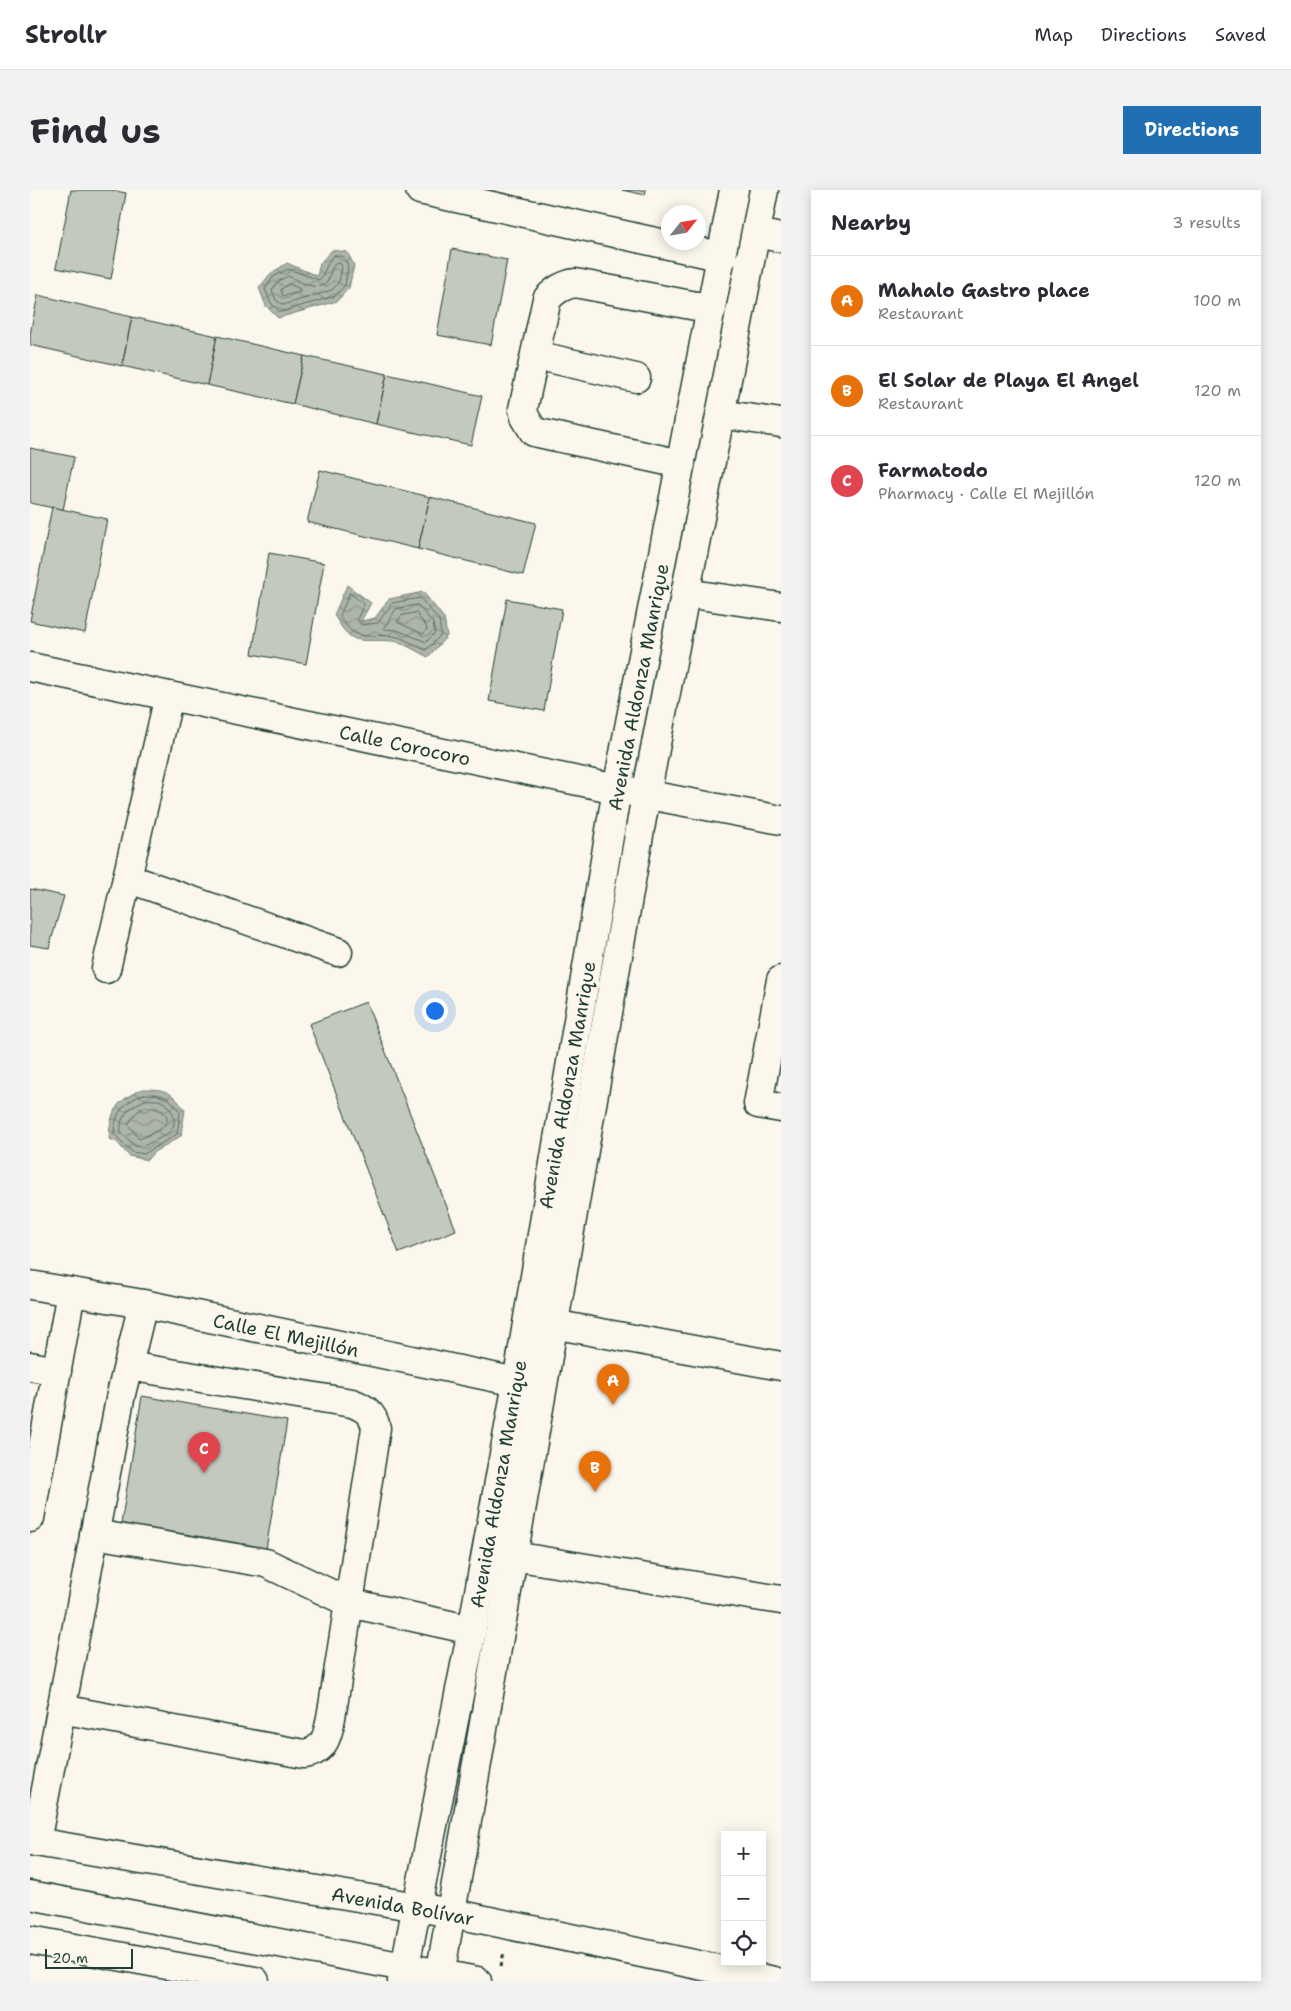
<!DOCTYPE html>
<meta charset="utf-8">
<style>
body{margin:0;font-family:"Shantell Sans",sans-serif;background:#f2f2f3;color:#2b2b33}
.controls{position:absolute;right:15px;bottom:15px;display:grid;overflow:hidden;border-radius:0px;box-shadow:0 2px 12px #0003}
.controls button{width:45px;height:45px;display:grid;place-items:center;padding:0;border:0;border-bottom:1px solid #e1e1e2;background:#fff;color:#2b2b33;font:25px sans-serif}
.compass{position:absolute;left:631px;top:15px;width:45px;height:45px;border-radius:50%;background:#fff;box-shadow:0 2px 12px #0003;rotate:59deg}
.scale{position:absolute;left:15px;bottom:12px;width:88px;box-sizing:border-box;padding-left:5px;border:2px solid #1f3d34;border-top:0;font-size:14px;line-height:18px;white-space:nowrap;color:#1f3d34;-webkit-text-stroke:4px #fbf7ec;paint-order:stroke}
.you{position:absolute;left:404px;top:820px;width:18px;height:18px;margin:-12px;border:4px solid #fff;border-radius:50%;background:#1a73e8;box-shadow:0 0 0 8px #1a73e833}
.badge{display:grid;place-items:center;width:32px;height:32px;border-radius:50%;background:#1f6fb2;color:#fff;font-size:16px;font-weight:700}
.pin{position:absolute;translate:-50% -41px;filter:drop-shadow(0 1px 2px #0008)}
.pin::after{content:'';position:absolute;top:26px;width:18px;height:15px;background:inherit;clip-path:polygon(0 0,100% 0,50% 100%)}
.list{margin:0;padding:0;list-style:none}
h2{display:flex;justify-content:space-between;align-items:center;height:65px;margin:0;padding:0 20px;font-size:21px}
h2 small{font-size:16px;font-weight:400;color:#7c7c81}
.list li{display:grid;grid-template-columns:32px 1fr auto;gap:15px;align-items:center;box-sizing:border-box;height:90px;padding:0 20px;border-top:1px solid #e1e1e2}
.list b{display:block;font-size:19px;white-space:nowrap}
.list p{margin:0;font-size:16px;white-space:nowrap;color:#7c7c81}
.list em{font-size:16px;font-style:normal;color:#7c7c81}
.icon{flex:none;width:28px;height:28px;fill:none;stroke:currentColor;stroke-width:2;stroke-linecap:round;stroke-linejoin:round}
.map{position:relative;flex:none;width:751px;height:1791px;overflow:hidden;border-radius:0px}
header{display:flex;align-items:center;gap:30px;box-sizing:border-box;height:70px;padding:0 25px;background:#fff;border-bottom:1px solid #e1e1e2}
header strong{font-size:24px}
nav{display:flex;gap:28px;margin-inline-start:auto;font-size:18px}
.intro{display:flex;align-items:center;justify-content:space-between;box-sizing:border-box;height:120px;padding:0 30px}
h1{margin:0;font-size:35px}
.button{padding:12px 22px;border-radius:0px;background:#1f6fb2;color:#fff;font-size:18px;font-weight:700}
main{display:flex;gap:30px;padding:0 30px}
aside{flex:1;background:#fff;border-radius:0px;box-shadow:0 2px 12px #0003}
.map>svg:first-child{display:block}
.water{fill:url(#water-waves);stroke:#74847b}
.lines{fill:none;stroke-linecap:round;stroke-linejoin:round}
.shore{stroke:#586d63;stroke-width:1}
.building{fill:#c4c9be;stroke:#1f3d34}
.minor-casing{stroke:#1f3d34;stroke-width:31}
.path{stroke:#1f3d34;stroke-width:3;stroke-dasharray:4 4;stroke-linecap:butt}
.minor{stroke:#fbf7ec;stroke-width:28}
.labels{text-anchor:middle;stroke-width:4;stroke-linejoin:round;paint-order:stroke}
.street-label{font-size:19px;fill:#1f3d34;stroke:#fbf7ec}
</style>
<header>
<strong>Strollr</strong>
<nav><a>Map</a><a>Directions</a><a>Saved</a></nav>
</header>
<div class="intro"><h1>Find us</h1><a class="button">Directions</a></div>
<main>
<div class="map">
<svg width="751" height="1791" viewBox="0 0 751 1791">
<defs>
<pattern id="water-waves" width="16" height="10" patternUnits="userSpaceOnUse" patternTransform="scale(1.25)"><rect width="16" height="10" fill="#adb4aa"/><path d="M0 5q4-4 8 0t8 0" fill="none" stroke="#8c948b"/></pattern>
</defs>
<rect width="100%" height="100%" fill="#fbf7ec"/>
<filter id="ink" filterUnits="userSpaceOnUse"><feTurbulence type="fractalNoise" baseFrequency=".02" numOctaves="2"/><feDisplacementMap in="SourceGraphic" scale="10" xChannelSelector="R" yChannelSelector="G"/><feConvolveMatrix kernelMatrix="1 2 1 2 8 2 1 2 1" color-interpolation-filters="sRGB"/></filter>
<g filter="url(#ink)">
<g class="water">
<polygon points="302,60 317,62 324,75 319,98 307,111 248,128 236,116 229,98 240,84 257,73 287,86 290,73"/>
<path d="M317 395 341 413 331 431 345 428 359 409 393 402 414 428 417 446 398 467C387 462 373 452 362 451 329 448 323 459 304 425Z"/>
<path d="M113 899C136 899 141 901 155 920L151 946 124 962 117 970 99 966 87 952 79 949C80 920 87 910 113 899Z"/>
</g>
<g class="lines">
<g class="shore">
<path d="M305 65 314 67 318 76 315 95 305 106 250 122 241 113 235 99 243 87 258 79 289 90C296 84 294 74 305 65Z"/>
<path d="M306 73H310L312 77 309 92 302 100 253 115 246 110 242 100 247 92 258 86C269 90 290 105 298 90 301 84 300 79 306 73Z"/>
<polygon points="259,94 270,99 270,102 253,106 251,100"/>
<path d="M320 403 334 414 327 429 331 435 348 433 362 413 390 408 409 430 411 445 396 460C386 457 374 447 363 446 337 443 326 455 310 426Z"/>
<polygon points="388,415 403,433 405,443 396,452 367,440 353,439 366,419"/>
<polygon points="386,423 396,436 397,440 393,444 367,432 371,426"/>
<path d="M114 904C133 904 140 906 150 923L147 944 114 964 102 962 84 944C85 922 94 912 114 904Z"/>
<path d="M115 910C120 910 127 909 131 911 142 916 149 932 140 941 133 948 120 952 112 957L105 956 91 942C89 925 101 916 115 910Z"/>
<path d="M116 917C125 917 144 923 135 935 130 941 116 946 109 949L98 934 107 922Z"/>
</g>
</g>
<g class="building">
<polygon points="41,0 81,0 96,3 81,89 26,78"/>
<polygon points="592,0 616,0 615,5"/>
<polygon points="422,59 477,70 461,155 407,145"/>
<polygon points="8,105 102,127 92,176 0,155 0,144"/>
<polygon points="102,127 187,146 177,195 92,176"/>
<polygon points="187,146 274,166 263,214 177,195"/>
<polygon points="274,166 357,184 346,234 263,214"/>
<polygon points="357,184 452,206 441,255 346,234"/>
<polygon points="0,258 44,267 33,320 0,313"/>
<polygon points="290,280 400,307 388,359 277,332"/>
<polygon points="400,307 506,333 493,385 388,359"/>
<polygon points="22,317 77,329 55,443 0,431"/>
<polygon points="239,363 294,373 276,474 222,464"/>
<polygon points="477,409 532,419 514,521 459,511"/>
<polygon points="0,699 34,706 19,758 0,755"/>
<polygon points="336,812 426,1040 369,1063 279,834"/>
<polygon points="112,1206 257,1231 236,1359 91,1334"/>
</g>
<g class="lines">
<g class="minor-casing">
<g id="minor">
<polyline points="390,0 693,67"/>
<polyline points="726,43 751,48"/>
<polyline points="505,165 606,188"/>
<polyline points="690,224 751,233"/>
<path d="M651 274 504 242 495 227 493 219 517 109C525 100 533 95 545 93L682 119"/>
<polyline points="655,403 751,417"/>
<polyline points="0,477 587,599 751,630"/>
<polyline points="97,688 308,762"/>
<polyline points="76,779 139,506"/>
<polyline points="751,790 728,914 751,918"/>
<polyline points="0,1095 113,1114 506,1196"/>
<polyline points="506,1131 751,1176"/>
<polyline points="0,1176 27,1181"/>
<polyline points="0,1328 41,1102"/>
<polyline points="64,1344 236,1373 320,1413 442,1440"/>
<polyline points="465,1363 751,1410"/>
<path d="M31 1519 274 1564C299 1561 299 1536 303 1516L346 1238C343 1223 335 1218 322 1213L98 1176"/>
<polyline points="0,1651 422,1723 744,1791"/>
<polyline points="6,1652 91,1204 113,1114"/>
<polyline points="0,1705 447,1791"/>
<polyline points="0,1750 225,1791"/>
<polyline points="372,1791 442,1440 487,1193 587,599 704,0"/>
<polyline points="409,1791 616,605 734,0"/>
</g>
</g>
<polyline class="path" points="471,1776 474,1762"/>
<use href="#minor" class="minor"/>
</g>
</g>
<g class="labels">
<g class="street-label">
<text transform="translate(608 497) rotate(-79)" y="7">Avenida Aldonza Manrique</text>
<text transform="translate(375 555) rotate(12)" y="7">Calle Corocoro</text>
<text transform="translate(537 895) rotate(-80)" y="7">Avenida Aldonza Manrique</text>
<text transform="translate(256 1145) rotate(12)" y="7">Calle El Mejillón</text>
<text transform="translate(468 1294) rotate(-80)" y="7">Avenida Aldonza Manrique</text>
<text transform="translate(373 1716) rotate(10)" y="7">Avenida Bolívar</text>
</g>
</g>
</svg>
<div class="controls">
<button>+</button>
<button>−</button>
<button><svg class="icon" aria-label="locate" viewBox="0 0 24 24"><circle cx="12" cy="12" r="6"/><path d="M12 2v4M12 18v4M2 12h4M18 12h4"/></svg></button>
</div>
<svg class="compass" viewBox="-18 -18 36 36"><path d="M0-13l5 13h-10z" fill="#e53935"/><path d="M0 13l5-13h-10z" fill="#7c7c81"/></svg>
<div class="scale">20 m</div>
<div class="you"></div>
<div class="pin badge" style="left:583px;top:1215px;background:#e8710a">A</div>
<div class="pin badge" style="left:565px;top:1302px;background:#e8710a">B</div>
<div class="pin badge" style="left:174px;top:1283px;background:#e0444e">C</div>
</div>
<aside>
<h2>Nearby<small>3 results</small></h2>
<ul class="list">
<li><span class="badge" style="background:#e8710a">A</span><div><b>Mahalo Gastro place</b><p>Restaurant</p></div><em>100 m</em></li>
<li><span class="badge" style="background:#e8710a">B</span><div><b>El Solar de Playa El Angel</b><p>Restaurant</p></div><em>120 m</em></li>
<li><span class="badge" style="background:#e0444e">C</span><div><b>Farmatodo</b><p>Pharmacy · Calle El Mejillón</p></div><em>120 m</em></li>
</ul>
</aside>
</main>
